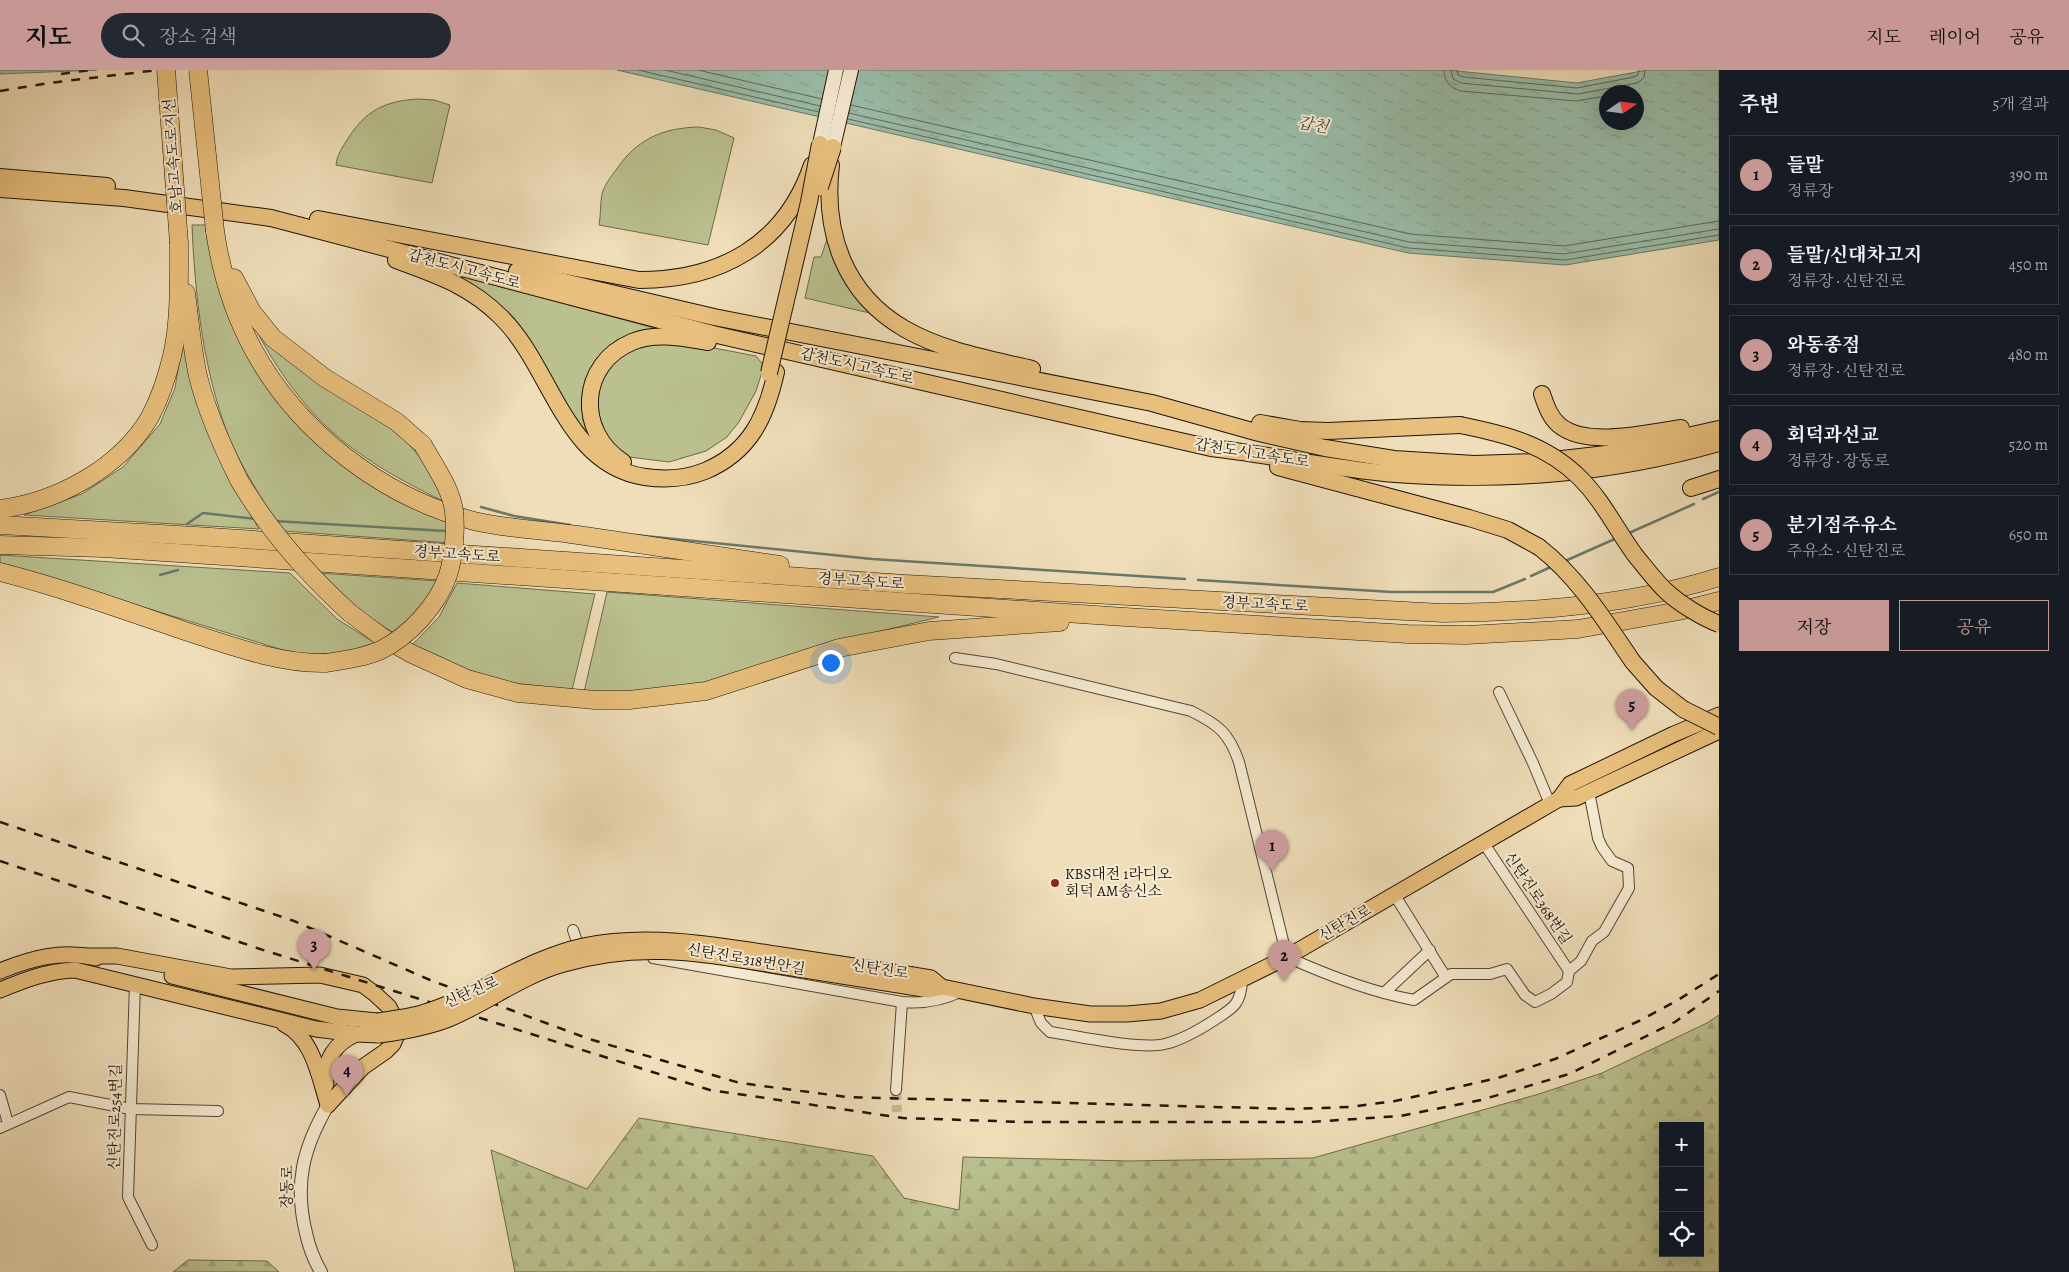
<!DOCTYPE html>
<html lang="ko">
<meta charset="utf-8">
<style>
body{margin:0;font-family:Alegreya,"Noto Serif KR",serif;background:#242831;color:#f1f3f6}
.controls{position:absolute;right:15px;bottom:15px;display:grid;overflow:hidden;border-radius:0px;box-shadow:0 5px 20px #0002}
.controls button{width:45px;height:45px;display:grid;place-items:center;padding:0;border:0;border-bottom:1px solid #363941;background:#171b24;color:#f1f3f6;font:25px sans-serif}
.compass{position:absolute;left:1599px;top:15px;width:45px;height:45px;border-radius:50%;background:#171b24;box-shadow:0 5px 20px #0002;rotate:77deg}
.you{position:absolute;left:830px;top:592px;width:18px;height:18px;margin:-12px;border:4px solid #fff;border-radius:50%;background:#1a73e8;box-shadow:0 0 0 8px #1a73e833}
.badge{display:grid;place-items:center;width:32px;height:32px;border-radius:50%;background:#c59692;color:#111;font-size:16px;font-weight:700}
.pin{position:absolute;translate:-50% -41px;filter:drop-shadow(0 1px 2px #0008)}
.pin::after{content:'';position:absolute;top:26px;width:18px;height:15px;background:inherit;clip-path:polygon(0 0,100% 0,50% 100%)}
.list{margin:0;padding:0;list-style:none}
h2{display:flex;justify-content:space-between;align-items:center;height:65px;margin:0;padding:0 20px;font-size:21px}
h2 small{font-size:16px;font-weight:400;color:#9ea1a6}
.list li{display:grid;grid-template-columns:32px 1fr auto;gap:15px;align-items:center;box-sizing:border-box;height:80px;margin:0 10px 10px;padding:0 10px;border:1px solid #363941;border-radius:0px}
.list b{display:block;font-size:19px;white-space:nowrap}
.list p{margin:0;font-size:16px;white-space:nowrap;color:#9ea1a6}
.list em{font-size:16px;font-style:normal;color:#9ea1a6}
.actions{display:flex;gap:10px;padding:15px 20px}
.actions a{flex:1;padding:11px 0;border:1px solid #c59692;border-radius:0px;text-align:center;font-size:18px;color:#c59692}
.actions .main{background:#c59692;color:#111}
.icon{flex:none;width:28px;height:28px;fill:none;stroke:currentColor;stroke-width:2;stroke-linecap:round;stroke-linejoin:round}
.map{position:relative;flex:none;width:1719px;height:1202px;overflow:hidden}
header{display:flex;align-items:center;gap:30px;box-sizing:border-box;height:70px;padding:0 25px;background:#c59692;color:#111}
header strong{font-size:24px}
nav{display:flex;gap:28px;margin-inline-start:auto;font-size:18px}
.search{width:350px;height:45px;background:#242831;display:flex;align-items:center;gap:12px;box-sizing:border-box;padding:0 18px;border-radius:28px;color:#9ea1a6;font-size:19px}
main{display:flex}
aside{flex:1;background:#171b24}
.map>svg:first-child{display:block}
.green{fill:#bac18f;stroke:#6c6a4c}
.forest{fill:url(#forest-firs);stroke:#6c6a4c;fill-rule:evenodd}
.water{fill:url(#water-ripples);stroke:#697969;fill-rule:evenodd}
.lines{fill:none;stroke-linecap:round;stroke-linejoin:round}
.shore{stroke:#5d685a;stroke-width:1}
.stream{stroke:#697969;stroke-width:2.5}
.minor-tunnel{stroke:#c5b696;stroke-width:10;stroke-dasharray:10 5;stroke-linecap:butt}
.minor-casing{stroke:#534636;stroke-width:12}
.tertiary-casing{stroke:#534636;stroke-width:14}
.secondary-casing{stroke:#1f140a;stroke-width:16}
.primary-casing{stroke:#1f140a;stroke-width:17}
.trunk-casing{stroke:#1f140a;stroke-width:18}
.motorway-casing{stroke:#1f140a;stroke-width:19}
.minor{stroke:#f5ead2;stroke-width:10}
.tertiary{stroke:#f5ead2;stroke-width:12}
.secondary{stroke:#f5ead2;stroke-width:14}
.primary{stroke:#e8bf7c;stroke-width:15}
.trunk{stroke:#e8bf7c;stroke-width:16}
.motorway{stroke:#e8bf7c;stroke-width:18}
.rail{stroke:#1f140a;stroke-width:2.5;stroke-dasharray:9 9;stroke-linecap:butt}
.primary-bridge-casing{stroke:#1f140a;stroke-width:17;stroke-linecap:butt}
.trunk-bridge-casing{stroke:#1f140a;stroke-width:18;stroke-linecap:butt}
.motorway-bridge-casing{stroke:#1f140a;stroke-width:19;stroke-linecap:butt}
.primary-bridge{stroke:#e8bf7c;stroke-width:15}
.trunk-bridge{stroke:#e8bf7c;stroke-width:16}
.motorway-bridge{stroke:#e8bf7c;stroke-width:18}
.poi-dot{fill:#8f2418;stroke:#f5ead2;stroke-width:2}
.labels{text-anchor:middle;stroke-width:4;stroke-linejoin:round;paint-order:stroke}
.street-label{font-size:15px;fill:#1f140a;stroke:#f5ead2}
.poi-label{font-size:15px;fill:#1f140a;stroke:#f5ead2;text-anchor:start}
.water-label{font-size:16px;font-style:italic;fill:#4a4f42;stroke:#f5ead2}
</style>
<header>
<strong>지도</strong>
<div class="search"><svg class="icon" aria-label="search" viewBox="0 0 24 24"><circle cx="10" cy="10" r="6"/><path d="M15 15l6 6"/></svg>장소 검색</div>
<nav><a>지도</a><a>레이어</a><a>공유</a></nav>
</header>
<main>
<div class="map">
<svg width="1719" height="1202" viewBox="0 0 1719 1202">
<defs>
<pattern id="forest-firs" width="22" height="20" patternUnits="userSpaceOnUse" patternTransform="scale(1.25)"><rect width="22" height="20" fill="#bac18f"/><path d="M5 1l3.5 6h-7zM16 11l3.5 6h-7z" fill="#9fa57a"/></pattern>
<pattern id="water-ripples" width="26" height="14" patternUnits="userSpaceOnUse" patternTransform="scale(1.25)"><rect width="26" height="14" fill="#9bbda9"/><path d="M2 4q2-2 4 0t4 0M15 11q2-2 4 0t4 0" fill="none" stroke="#85a290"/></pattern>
</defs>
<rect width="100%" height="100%" fill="#efdeb9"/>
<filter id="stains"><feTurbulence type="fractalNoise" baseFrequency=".004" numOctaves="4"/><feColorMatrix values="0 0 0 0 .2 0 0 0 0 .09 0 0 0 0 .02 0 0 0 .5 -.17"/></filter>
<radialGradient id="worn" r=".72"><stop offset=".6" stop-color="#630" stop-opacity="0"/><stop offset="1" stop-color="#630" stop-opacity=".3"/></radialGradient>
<g class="green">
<path d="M418 29 434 30 450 35 432 113 336 95C337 85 342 78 347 70 365 41 384 31 418 29Z"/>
<path d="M699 57 716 60 734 68 708 175 599 155C601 144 600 134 602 124 604 116 611 106 616 100 637 69 662 58 699 57Z"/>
<path d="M192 155H206L229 244 339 392 390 427 449 452 450 473 283 461C263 431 242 399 228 365 203 298 195 227 192 155Z"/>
<polygon points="828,166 874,244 805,228 814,187 821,187"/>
<polygon points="447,202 669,262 633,269 594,308 600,374 584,365 527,268"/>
<path d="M250 249 402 367 428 396 445 432C414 417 383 401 355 380 308 347 276 299 250 249Z"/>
<polygon points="184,264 228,405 259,459 24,445 82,424 123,397 160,354 175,318"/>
<polygon points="688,273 756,286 764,296 756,321 739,352 727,367 706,381 669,392 629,387 606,370 594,344 594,317 611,291 634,275"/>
<polygon points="0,485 290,503 337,549 375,573 343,584 296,584 0,493"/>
<polygon points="318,503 438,511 427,532 395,564 354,537"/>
<polygon points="457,513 595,524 572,620 504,612 446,592 412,575 439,547"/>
<polygon points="607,522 939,547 819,576 705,613 658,621 584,622"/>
</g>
<g class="forest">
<path d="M1719 945V1202H515L491 1080 587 1119 639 1048 873 1086 904 1128 959 1140 963 1087 1129 1091 1313 1088 1539 1024 1602 1003 1707 953ZM1663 1056H1700V1183H1663Z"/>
<polygon points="188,1190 267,1191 279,1202 173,1202"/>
</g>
<g class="water">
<polygon points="0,0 97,0 0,4"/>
<path d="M617 0H1447L1577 13 1647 0H1719V170L1565 195 1408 183ZM1606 22H1636V52H1606Z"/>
</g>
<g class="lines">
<g class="shore">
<polyline points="638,0 819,42"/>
<polyline points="665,0 820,36"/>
<polyline points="698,0 822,29"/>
<path d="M1444 0C1444 11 1450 18 1461 21L1576 31 1606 26"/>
<polyline points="1451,0 1453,9 1461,13 1578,24 1637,13 1644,8 1645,0"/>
<polyline points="1457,0 1458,5 1463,7 1577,18 1634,7 1638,5 1639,0"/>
<polyline points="851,35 1410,164 1564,176 1719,151"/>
<polyline points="849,43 1409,172 1564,184 1719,159"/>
<polyline points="848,49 1408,178 1565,190 1719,165"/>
</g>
<g class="stream">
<polyline points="1703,429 1719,422"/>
<polyline points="481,437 514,446 570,455"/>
<polyline points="274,451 446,461"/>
<polyline points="187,454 203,443 256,449"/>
<polyline points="1629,463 1694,434"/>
<polyline points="635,465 872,489 1185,509"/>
<polyline points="1565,491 1617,468"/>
<polyline points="160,505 178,500"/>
<polyline points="1531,506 1553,496"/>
<polyline points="1198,510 1392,522 1493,522 1525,509"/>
</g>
<polyline class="minor-tunnel" points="896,1020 897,1042"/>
<g class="minor-casing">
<g id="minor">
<path d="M955 588 996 594 1191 641C1219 655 1229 663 1239 692L1287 887C1327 905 1371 922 1414 930L1451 904H1490L1507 899 1525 925 1535 932 1551 924 1567 912 1569 901"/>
<polyline points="1499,622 1533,693 1550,734"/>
<polyline points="1483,772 1569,901"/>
<polyline points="1394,824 1445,906"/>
<polyline points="573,860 581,883"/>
<path d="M653 888 902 932C924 934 942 931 962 921"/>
<polyline points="1569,901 1581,891 1592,871 1604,862 1629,818 1628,798 1612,791 1602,777 1598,768 1589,722"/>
<polyline points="135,914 128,1127 152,1175"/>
<polyline points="1384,923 1430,880"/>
<path d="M1034 936 1041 953 1050 962C1078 966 1139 980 1165 974 1182 970 1199 960 1213 951 1233 938 1241 935 1242 910"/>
<polyline points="896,1020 902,932"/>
<polyline points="0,1025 8,1053"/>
<polyline points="0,1058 69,1027 131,1039 218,1041"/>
</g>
</g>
<g class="tertiary-casing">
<path id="tertiary" d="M321 1202C314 1190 309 1177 306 1163 294 1114 303 1078 328 1035"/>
</g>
<g class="secondary-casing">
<g id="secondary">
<polyline points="820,74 836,0"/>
<polyline points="833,77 851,0"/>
</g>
</g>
<g class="primary-casing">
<g id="primary">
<polyline points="1559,729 1576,728 1719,661"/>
<polyline points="87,886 117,886 231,907 320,905 363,915 375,924 389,937 395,949 397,965 393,974 386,981 363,997 328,1035"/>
<path d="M0 901C32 888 61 880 96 888"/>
<polyline points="913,905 931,908 942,917"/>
<polyline points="172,906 337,947 377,951"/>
<polyline points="911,917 929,920 942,917 1034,936 1090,944 1127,944 1161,941 1200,930 1287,887 1559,729 1570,714 1674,664 1719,645"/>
<path d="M0 920C25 910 47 901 75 900L316 959 356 964 379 965"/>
<path d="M284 954C313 968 319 1006 328 1035"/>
<path d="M326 1014C323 991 335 973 356 964"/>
</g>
</g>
<g class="trunk-casing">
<g id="trunk">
<path d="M831 95C823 162 844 224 905 259 943 281 990 289 1032 299"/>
<polyline points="0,107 107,116"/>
<path d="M0 119 124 128 271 148 713 264 1211 378C1273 385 1334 399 1395 404 1507 412 1611 404 1719 373"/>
<path d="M318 149 639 210C720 210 785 175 812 95"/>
<path d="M396 190C436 205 469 215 501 247 552 297 564 395 645 407 666 410 685 409 705 401 750 382 766 347 776 302"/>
<polyline points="517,201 714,247 1152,333 1259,363 1325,378 1394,389 1474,394 1536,392 1606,384 1719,359"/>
<path d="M1542 324C1546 335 1549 346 1559 355 1586 378 1648 363 1681 358"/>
<polyline points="1260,353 1300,360 1328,361 1460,355"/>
<path d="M623 392C576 362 579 294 632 272 655 262 684 268 708 272"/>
<polyline points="1278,397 1469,448 1508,460 1539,477"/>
<polyline points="1691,418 1719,409"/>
<polyline points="1633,592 1656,618 1683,639"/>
</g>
</g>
<g class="motorway-casing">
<g id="motorway">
<path d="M215 161C221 202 233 242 253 279 298 362 382 427 474 451 508 459 543 460 578 465 646 475 713 485 780 495"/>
<polyline points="234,208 252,242 273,268 325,308 397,352 423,375"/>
<path d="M186 223C190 252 192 282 199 310 208 345 223 378 239 410"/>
<path d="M0 439C57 432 120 398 150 347 160 328 167 307 172 286 180 252 179 208 179 173"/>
<path d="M0 455 196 466 905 514 1443 543C1536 542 1629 535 1719 507"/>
<polyline points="0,475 103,478 1125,547 1408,564 1466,565 1578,559 1679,541 1719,531"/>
<path d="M0 502C62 518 121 539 182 560 226 574 278 594 325 593"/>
<polyline points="350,543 382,567 410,583 467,609 518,623 595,630 629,630 706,621 839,578 929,561 1060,552"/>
</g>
</g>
<use href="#minor" class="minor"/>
<use href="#tertiary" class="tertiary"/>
<use href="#secondary" class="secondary"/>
<use href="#primary" class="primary"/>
<use href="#trunk" class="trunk"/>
<use href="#motorway" class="motorway"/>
<g class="rail">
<polyline points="61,4 91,0"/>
<polyline points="0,21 49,13 158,0"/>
<polyline points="0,752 294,851 430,910 589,969 740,1013 847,1027 1292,1039 1349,1037 1395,1031 1498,1008 1555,989 1639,951 1678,930 1719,904"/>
<polyline points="0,791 260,879 710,1020 903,1048 1024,1052 1310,1052 1400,1046 1481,1030 1569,1004 1675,952 1719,921"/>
</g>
<g class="primary-bridge-casing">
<g id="primary-bridge">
<path d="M377 951C392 949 408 947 422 943 478 926 525 889 583 876 646 863 712 874 775 884 821 891 867 898 913 905"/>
<path d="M379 965C402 962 426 958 449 949 488 933 523 905 564 894 640 872 697 883 773 895 819 902 865 910 911 917"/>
</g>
</g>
<g class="trunk-bridge-casing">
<g id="trunk-bridge">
<polyline points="820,117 833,77"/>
<polyline points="769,303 809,132 820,74"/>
<path d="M1460 355C1505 364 1546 374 1580 408 1603 431 1616 459 1635 485 1645 497 1656 512 1667 522 1680 534 1703 548 1719 554"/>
<path d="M1539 477C1579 508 1605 551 1633 592"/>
<polyline points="1683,639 1719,657"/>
</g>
</g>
<g class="motorway-bridge-casing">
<g id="motorway-bridge">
<polyline points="166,0 179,173"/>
<polyline points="198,0 215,161"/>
<path d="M239 410C269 461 306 503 350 543"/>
<path d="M325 593C344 590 363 588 381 580 409 566 438 535 448 505 454 486 456 460 454 441 451 418 434 395 423 375"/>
</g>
</g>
<use href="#primary-bridge" class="primary-bridge"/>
<use href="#trunk-bridge" class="trunk-bridge"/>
<use href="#motorway-bridge" class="motorway-bridge"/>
</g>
<circle class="poi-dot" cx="1055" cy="813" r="5"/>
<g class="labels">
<g class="street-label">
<text transform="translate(173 86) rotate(-94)" y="5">호남고속도로지선</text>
<text transform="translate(464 199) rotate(15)" y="5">갑천도시고속도로</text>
<text transform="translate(857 296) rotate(13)" y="5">갑천도시고속도로</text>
<text transform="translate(1252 383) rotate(9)" y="5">갑천도시고속도로</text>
<text transform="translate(457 484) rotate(4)" y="5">경부고속도로</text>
<text transform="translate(861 511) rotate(4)" y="5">경부고속도로</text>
<text transform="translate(1265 534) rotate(3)" y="5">경부고속도로</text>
<text transform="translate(1538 828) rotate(56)" y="5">신탄진로368번길</text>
<text transform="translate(1345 853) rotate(-30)" y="5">신탄진로</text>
<text transform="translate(746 889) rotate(10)" y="5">신탄진로318번안길</text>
<text transform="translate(880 899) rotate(9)" y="5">신탄진로</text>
<text transform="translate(471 922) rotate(-24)" y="5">신탄진로</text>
<text transform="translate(115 1047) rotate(-89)" y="5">신탄진로254번길</text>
<text transform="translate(287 1117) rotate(-89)" y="5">장동로</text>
</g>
<g class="poi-label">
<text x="1065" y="809">KBS대전 1라디오<tspan x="1065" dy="17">회덕 AM송신소</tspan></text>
</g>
<g class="water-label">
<text transform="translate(1313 54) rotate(10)" y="6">갑천</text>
</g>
</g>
<rect width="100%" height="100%" filter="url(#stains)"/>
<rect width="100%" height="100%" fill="url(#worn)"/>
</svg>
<div class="controls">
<button>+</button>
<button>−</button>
<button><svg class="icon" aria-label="locate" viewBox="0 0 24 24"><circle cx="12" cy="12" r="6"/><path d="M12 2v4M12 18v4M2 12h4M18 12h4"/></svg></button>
</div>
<svg class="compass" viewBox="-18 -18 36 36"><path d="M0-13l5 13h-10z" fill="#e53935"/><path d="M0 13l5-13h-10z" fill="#9ea1a6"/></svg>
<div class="you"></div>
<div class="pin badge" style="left:1272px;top:801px">1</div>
<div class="pin badge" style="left:1284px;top:911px">2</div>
<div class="pin badge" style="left:314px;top:900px">3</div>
<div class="pin badge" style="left:347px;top:1026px">4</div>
<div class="pin badge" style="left:1632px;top:660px">5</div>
</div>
<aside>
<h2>주변<small>5개 결과</small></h2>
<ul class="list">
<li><span class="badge">1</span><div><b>들말</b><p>정류장</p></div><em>390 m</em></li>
<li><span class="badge">2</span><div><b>들말/신대차고지</b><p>정류장 · 신탄진로</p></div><em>450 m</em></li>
<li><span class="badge">3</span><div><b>와동종점</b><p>정류장 · 신탄진로</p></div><em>480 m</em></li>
<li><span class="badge">4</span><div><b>회덕과선교</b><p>정류장 · 장동로</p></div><em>520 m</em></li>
<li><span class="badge">5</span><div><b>분기점주유소</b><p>주유소 · 신탄진로</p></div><em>650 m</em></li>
</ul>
<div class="actions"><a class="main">저장</a><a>공유</a></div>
</aside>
</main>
